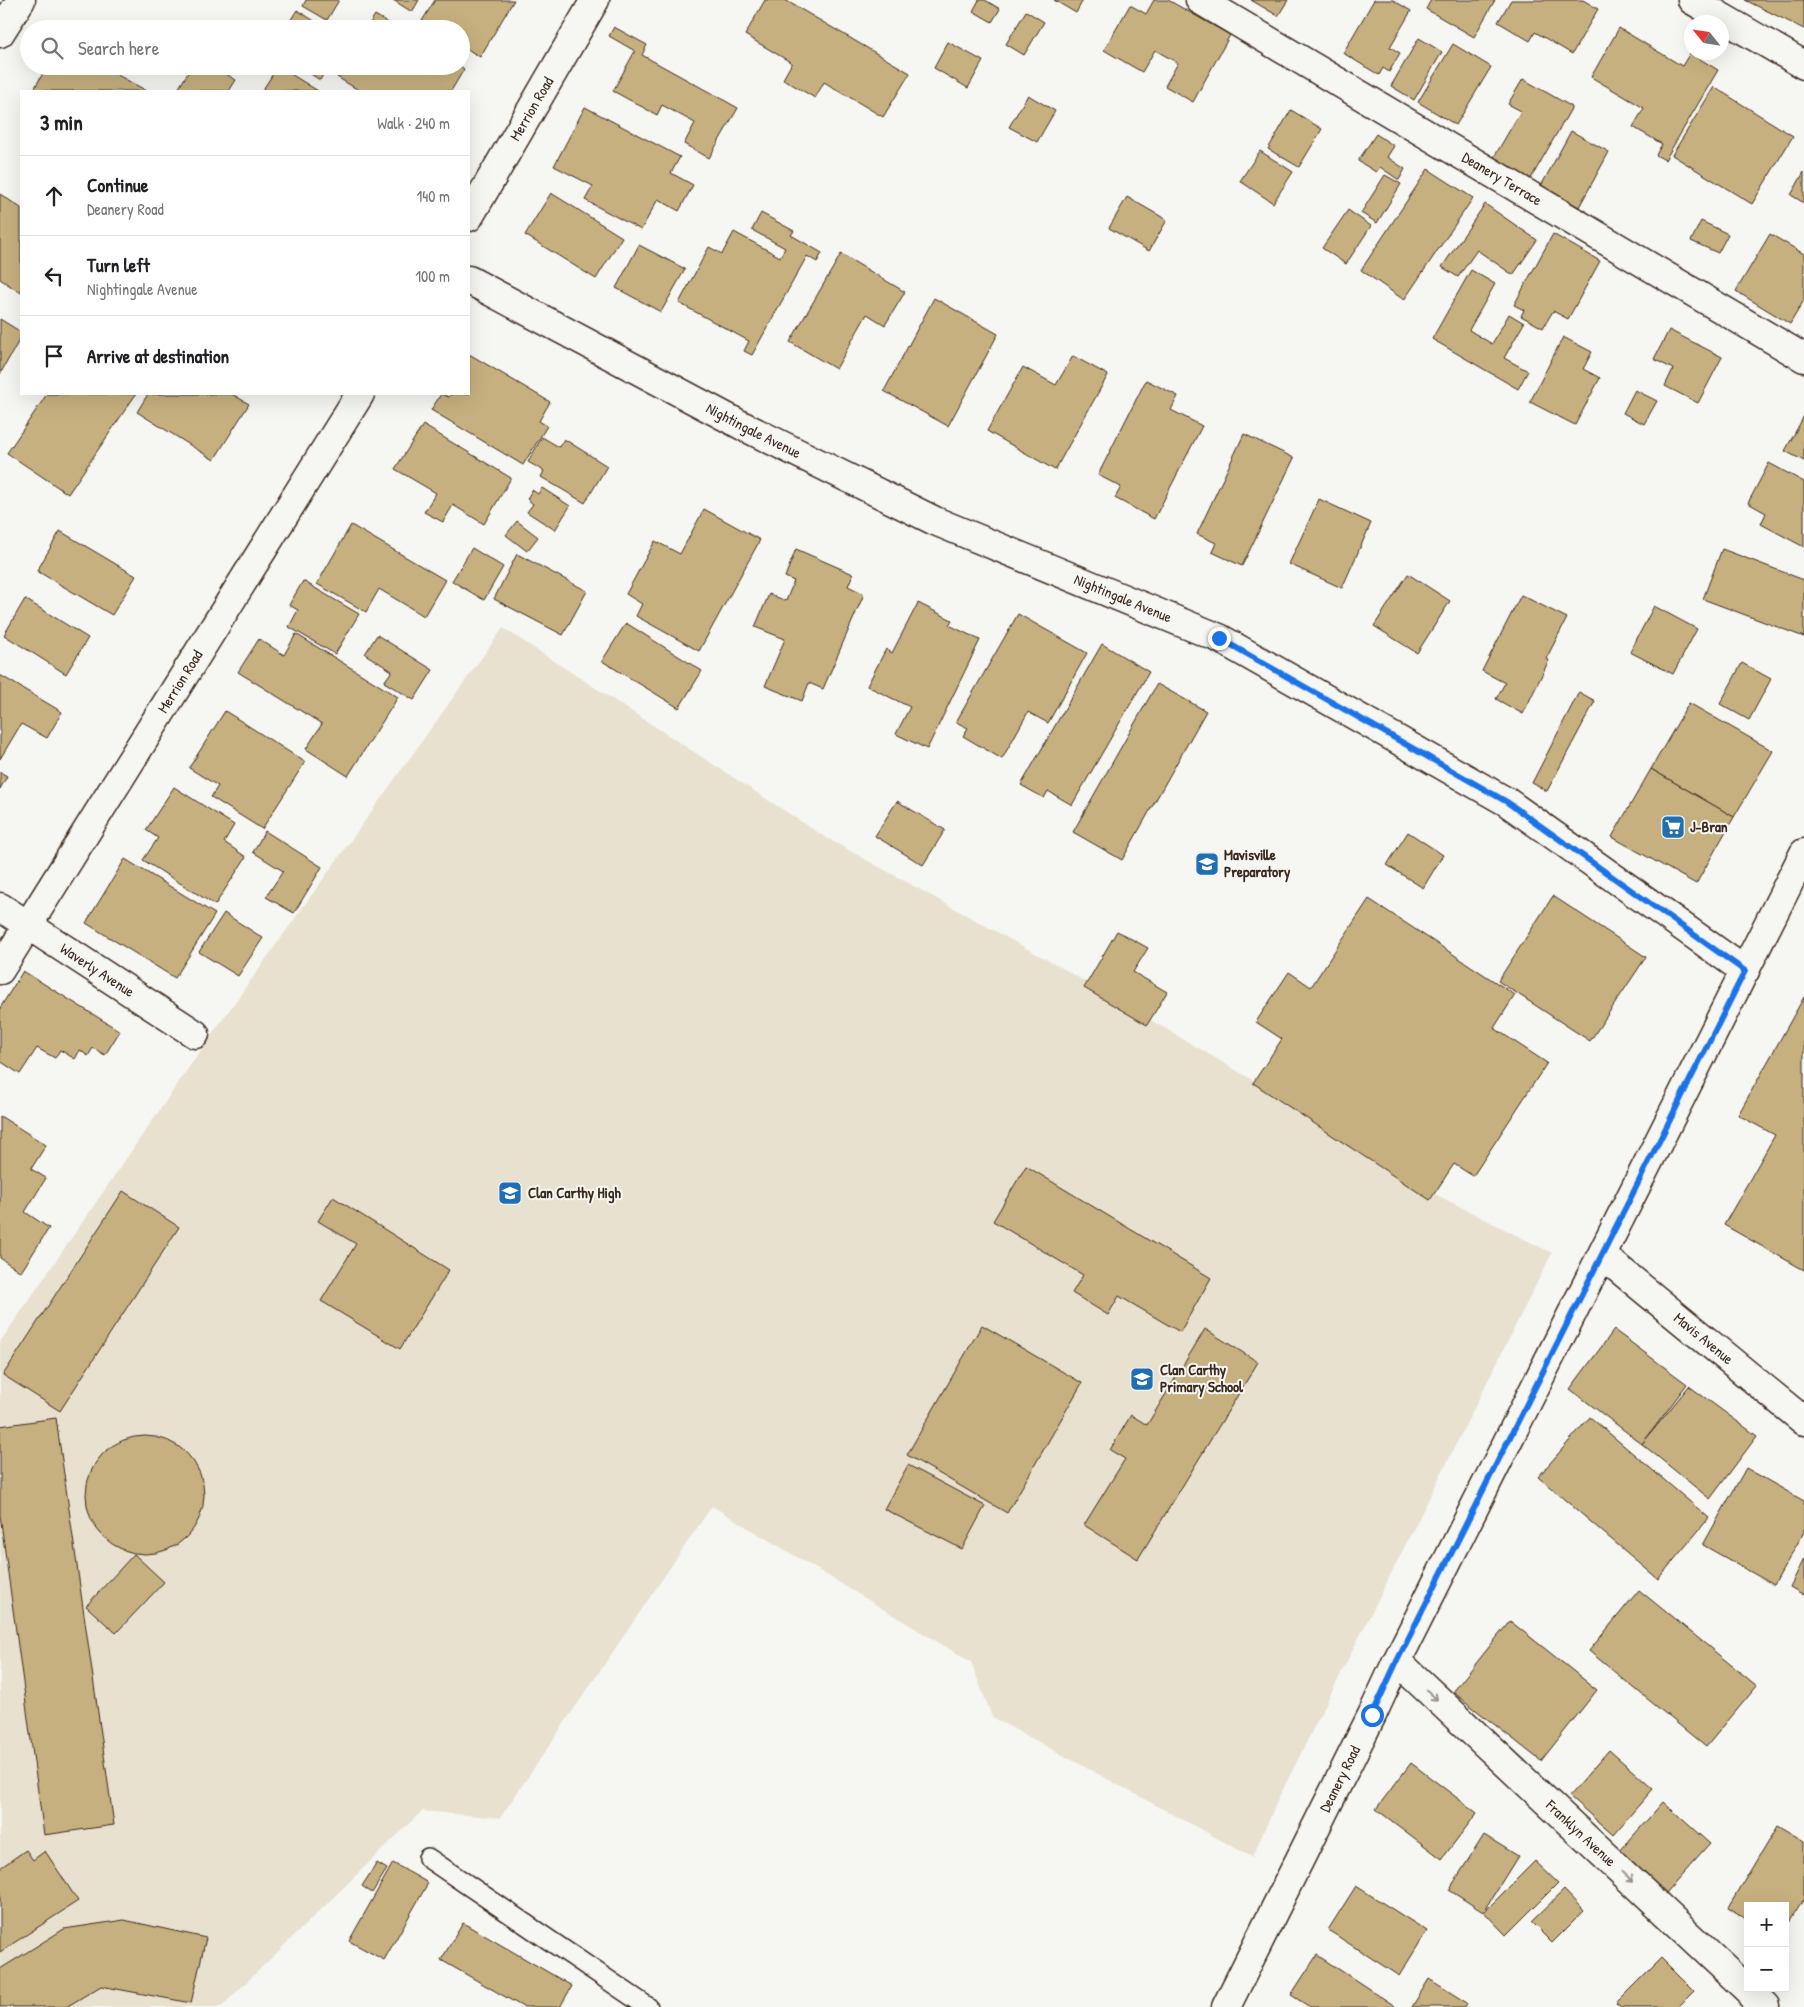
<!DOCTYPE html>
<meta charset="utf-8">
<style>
body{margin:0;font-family:"Patrick Hand",sans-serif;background:#f2f2f2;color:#202124}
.controls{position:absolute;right:15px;bottom:15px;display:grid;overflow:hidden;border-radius:0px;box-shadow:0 5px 20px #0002}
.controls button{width:45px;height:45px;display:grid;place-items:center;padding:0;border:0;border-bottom:1px solid #e0e0e0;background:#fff;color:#202124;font:25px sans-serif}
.compass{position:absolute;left:1684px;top:15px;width:45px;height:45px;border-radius:50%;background:#fff;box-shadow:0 5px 20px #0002;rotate:300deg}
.stop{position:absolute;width:15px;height:15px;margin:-11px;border:4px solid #1a73e8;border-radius:50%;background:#fff}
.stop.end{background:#1a73e8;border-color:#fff;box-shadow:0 1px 5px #0008}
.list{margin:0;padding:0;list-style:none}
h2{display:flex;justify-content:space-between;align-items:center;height:65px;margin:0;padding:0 20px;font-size:21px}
h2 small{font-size:16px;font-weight:400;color:#757577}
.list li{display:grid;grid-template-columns:32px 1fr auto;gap:15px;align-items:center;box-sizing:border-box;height:80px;padding:0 20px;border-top:1px solid #e0e0e0}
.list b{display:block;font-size:19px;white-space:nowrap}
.list p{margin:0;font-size:16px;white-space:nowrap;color:#757577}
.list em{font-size:16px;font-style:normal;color:#757577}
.icon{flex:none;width:28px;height:28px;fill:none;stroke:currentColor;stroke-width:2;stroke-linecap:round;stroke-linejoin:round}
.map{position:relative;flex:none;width:1804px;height:2007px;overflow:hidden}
.search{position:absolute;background:#fff;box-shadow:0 5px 20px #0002;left:20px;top:20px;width:450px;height:55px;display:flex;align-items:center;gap:12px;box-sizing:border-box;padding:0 18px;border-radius:28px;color:#757577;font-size:19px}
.panel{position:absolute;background:#fff;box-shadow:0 5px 20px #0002;left:20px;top:90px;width:450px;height:305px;border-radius:0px}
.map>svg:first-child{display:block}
.built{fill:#e8e1d0}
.building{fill:#c7b07f;stroke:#3b2a1e}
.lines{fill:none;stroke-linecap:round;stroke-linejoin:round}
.service-casing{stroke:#3b2a1e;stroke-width:22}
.minor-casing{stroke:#3b2a1e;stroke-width:31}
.tertiary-casing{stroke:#3b2a1e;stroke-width:31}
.service{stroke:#f6f6f2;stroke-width:19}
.minor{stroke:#f6f6f2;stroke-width:28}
.tertiary{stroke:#f6f6f2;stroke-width:28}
.oneway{stroke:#989088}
.route{stroke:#1a73e8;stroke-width:6}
.labels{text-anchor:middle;stroke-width:4;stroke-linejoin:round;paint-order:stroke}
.street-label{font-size:15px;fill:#3b2a1e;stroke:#f6f6f2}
.poi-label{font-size:15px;font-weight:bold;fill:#3b2a1e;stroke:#f6f6f2;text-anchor:start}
</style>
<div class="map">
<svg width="1804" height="2007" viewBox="0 0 1804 2007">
<rect width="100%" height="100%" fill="#f6f6f2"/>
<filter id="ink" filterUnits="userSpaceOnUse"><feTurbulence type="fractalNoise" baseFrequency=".02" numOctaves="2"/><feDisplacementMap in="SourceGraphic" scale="10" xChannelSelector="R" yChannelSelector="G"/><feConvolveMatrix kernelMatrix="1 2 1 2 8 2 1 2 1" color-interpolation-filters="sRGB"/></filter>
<g filter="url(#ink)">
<polygon class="built" points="503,628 825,837 1064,969 1256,1082 1431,1192 1552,1253 1282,1791 1252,1857 992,1717 971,1662 712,1506 500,1818 422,1811 221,2007 0,2007 0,1342 205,1044"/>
<g class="building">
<polygon points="306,0 339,0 327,20 303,6"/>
<polygon points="393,0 419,0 412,12"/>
<polygon points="435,0 514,0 480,57 461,45 461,29 434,29 422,21"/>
<polygon points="765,0 785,0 910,73 883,117 824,82 815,98 783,79 792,63 745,35"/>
<polygon points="979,0 985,0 1000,9 992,22 973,11"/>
<polygon points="1054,0 1083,0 1076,13"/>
<polygon points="1154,0 1168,0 1230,35 1193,102 1165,86 1178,63 1155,50 1142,72 1104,50 1130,5 1146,14"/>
<polygon points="1251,0 1288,0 1278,16"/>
<polygon points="1374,0 1393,0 1411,11 1390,47 1400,53 1389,72 1383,68 1379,75 1343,53"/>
<polygon points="1431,0 1495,0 1474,37 1426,9"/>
<polygon points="1511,0 1583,0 1598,9 1572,54 1535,32 1530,41 1498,22"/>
<polygon points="1745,0 1804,0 1804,29"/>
<polygon points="297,10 327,29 285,29"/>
<polygon points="1026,11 1044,22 1024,55 1006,44"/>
<polygon points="375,15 398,29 366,29"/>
<polygon points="614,27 647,45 642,55 738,108 709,158 684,144 695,123 662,105 657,115 613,91 635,51 609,36"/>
<polygon points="1619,28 1682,66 1690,53 1718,70 1665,160 1656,155 1662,144 1633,127 1644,108 1591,77"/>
<polygon points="1419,38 1442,52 1414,100 1391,86"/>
<polygon points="948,42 983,61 968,88 934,68"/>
<polygon points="1453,44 1491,67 1456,125 1418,102"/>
<polygon points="47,66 101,66 147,91 33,91"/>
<polygon points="192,66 213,66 236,80 229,91 177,91"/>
<polygon points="278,66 318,91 262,91"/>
<polygon points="298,66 328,66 320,80"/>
<polygon points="343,66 460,66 464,69 451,91 360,91 337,77"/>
<polygon points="1523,79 1572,107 1530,180 1493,159 1521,111 1508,104"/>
<polygon points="1714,87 1793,136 1752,204 1672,155"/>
<polygon points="1028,95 1055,111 1037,142 1009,127"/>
<polygon points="585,107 680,157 671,173 693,185 679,211 658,199 641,230 585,200 593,186 554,166"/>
<polygon points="1291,110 1322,129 1299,167 1268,149"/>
<polygon points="1571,131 1609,152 1579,207 1541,186"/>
<polygon points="1376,134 1394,146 1387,157 1405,169 1399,180 1380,167 1376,172 1358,161"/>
<polygon points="1260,151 1293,172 1273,203 1240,181"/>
<polygon points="1428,169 1473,198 1404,300 1361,270"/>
<polygon points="1804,172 1804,203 1791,195"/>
<polygon points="1385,175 1401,184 1377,223 1361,213"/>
<polygon points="551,193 622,237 596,279 525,235"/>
<polygon points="0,194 21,208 21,293 0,279"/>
<polygon points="1127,197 1167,220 1149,251 1109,228"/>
<polygon points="1485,204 1537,240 1513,275 1477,250 1458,277 1442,267"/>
<polygon points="1348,210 1371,226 1346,264 1322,248"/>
<polygon points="761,213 794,231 791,235 822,253 817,262 807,256 752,355 744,351 749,341 679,303 709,247 722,254 734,232 780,257 785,248 752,230"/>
<polygon points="1701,221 1728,234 1718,253 1691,241"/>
<polygon points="1553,234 1600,261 1568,319 1553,311 1543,328 1521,316 1524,310 1514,305"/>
<polygon points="1770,234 1804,254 1804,300 1790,324 1736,291"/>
<polygon points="639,245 685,269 661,312 616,288"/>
<polygon points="841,254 905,292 885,325 867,314 836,369 790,342"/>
<polygon points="1471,270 1495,284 1469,330 1492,344 1509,314 1524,323 1504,358 1528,371 1518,389 1432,339"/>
<polygon points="934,298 998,334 948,426 884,391"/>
<polygon points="0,319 21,332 21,337 0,374"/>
<polygon points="1669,330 1722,357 1698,403 1665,386 1673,369 1654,359"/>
<polygon points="1563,337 1592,352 1583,369 1600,378 1575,425 1530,402"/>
<polygon points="469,354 550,402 539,421 547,426 523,465 431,410 441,394 449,397 451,394 469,394"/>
<polygon points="1073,356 1108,375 1055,470 987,431 1023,367 1056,385"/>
<polygon points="1146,380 1178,396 1171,410 1202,426 1154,519 1115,498 1121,487 1098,475"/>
<polygon points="1635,390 1657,401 1644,424 1623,413"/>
<polygon points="47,394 136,394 68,494 7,453"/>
<polygon points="148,394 232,394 249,404 214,460 137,412"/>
<polygon points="1804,416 1804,461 1785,451"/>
<polygon points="423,425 511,478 484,524 453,505 443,522 424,512 436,493 395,469"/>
<polygon points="1244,434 1294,458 1242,566 1212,552 1216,543 1197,534"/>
<polygon points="542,437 559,447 564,439 607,466 585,503 541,477 544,471 528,462"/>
<polygon points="1769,463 1804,482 1804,547 1761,524 1766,513 1748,503"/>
<polygon points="542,488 570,506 555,530 527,512 533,504 527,499 532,490 538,494"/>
<polygon points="1319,499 1371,523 1342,588 1289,564"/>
<polygon points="704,509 760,540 699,651 636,616 642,604 626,594 655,541 680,554"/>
<polygon points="517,521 538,537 527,551 506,535"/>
<polygon points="351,525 445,580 424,616 379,589 366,612 317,584"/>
<polygon points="60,531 136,576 112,615 37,571"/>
<polygon points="472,548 503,567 484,600 452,581"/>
<polygon points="796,549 853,574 848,586 864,594 823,689 809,683 802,701 765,686 785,639 755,627 769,594 786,601 794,581 785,577"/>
<polygon points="1722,549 1804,580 1804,637 1703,599"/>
<polygon points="517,554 587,591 563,635 494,599"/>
<polygon points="1408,574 1450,601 1417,653 1374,626"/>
<polygon points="303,581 359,614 335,654 289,627 298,610 289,605"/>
<polygon points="1521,595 1567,618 1546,659 1549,660 1523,714 1496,699 1505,683 1482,671"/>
<polygon points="25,599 88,638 66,674 4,635"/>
<polygon points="918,603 952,620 949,625 980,640 927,749 896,734 910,707 867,686 886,649 892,653"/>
<polygon points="1654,606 1697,629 1673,674 1630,652"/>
<polygon points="1018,614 1087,653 1048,723 1028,712 1002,759 963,736 968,728 956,722"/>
<polygon points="626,623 702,671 679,708 602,661"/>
<polygon points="296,634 398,697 348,776 306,749 322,724 238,672 259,639 284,655"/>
<polygon points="377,635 433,670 414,700 384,682 392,671 365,654"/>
<polygon points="1102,644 1149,672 1072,805 1048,791 1044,798 1021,785"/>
<polygon points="1742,663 1771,679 1749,720 1720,704"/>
<polygon points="0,675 62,712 47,738 21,724 0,759"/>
<polygon points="1157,684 1206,711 1122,860 1073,832"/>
<polygon points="1579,692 1595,701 1547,791 1532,783"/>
<polygon points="1689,703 1773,751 1734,817 1651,769"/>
<polygon points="225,711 305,762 262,829 211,797 218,786 189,768"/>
<polygon points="1651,769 1734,817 1696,884 1612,837"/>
<polygon points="0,772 7,776 0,789"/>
<polygon points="174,787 234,825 224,842 246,857 215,905 143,860 158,838 146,830"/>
<polygon points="897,801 945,830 923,865 875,836"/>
<polygon points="265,831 322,867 294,913 266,897 283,871 253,852"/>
<polygon points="1408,832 1443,855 1423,888 1387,865"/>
<polygon points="125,859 215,914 175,978 86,923"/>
<polygon points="1553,896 1646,957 1590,1041 1498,981"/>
<polygon points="1369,899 1515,995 1494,1028 1547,1063 1473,1176 1454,1164 1430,1200 1253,1083 1282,1039 1256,1022 1289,972 1311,987"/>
<polygon points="224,913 263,938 238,976 199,952"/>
<polygon points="1117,931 1148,948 1133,972 1167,992 1147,1025 1084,988"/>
<polygon points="23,971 120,1031 105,1055 93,1048 88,1056 80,1050 75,1059 60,1050 55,1058 37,1048 20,1074 0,1061 0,1008"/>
<polygon points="1804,997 1804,1270 1724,1225 1775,1135 1738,1115"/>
<polygon points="0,1116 46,1145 31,1169 46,1178 25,1212 49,1228 21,1272 0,1258"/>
<polygon points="1026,1166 1211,1278 1180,1332 1119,1296 1108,1315 1072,1293 1083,1275 993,1221"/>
<polygon points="123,1191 179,1227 60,1411 3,1375"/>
<polygon points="333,1197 449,1270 400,1349 321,1301 356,1244 318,1221"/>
<polygon points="982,1325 1082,1383 1007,1513 907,1455"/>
<polygon points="1205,1329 1258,1362 1138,1559 1084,1525 1125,1459 1110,1450 1131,1415 1147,1425"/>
<polygon points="1614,1330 1687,1384 1642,1444 1570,1389"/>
<polygon points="1689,1386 1757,1436 1710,1499 1642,1444"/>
<polygon points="1590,1417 1709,1518 1658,1579 1538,1477"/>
<polygon points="56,1418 114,1825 44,1835 0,1515 0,1426"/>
<circle cx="145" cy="1495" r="59"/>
<polygon points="908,1465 985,1506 962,1549 884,1509"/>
<polygon points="1746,1468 1804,1501 1804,1532 1774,1585 1703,1545"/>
<polygon points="134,1554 164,1582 116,1633 86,1606"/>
<polygon points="1804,1559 1804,1595 1790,1587"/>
<polygon points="1639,1590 1757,1686 1706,1747 1589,1651"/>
<polygon points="1510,1621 1597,1690 1541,1761 1453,1692"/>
<polygon points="1609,1750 1653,1789 1613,1835 1569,1796"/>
<polygon points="1411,1763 1477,1813 1442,1859 1376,1809"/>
<polygon points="1663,1802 1710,1844 1666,1893 1619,1852"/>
<polygon points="1777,1826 1804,1842 1804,1899 1785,1929 1785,1906 1748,1906 1748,1920 1728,1908"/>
<polygon points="1484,1835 1518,1856 1483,1912 1449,1890"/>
<polygon points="26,1850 33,1860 45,1851 78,1901 0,1952 0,1868"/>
<polygon points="1535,1861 1558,1883 1506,1935 1484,1912"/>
<polygon points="377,1863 387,1869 372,1893 362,1886"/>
<polygon points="393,1863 428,1883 384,1960 349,1941"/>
<polygon points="1356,1886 1427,1931 1399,1976 1328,1930"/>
<polygon points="1564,1890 1584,1911 1552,1943 1531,1922"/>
<polygon points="124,1920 206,1938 191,2003 101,1986 66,2007 0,2007 0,1969 64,1929"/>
<polygon points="463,1923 572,1986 560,2007 523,2007 441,1960"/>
<polygon points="1317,1955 1395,2006 1394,2007 1310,2007 1291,1995"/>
<polygon points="1661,1958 1694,1991 1678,2007 1621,2007 1616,2003"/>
<polygon points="1429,1979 1467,2003 1465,2007 1412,2007"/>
</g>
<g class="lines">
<g class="service-casing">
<polyline id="service" points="428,1858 648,2007"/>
</g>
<g class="minor-casing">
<g id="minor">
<path id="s1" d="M1200 0 1804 358"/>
<polyline points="1692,0 1804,65"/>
<polyline points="0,33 21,0"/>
<path id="s2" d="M469 217 595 0"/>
<path id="s3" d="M469 280 741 425 935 521 1219 638 1507 802 1745 971"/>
<path id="s4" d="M0 907 195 1034"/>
<path id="s5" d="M0 970 360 394"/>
<path id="s6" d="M1603 1256 1804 1421"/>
<path id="s7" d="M1397 1661 1766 2007"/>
</g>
</g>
<g class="tertiary-casing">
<g id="tertiary">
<path id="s8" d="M1226 2007 1372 1715 1397 1661 1804 853"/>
</g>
</g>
<use href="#service" class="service"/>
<use href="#minor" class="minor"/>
<use href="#tertiary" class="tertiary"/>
</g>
<defs><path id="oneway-shaft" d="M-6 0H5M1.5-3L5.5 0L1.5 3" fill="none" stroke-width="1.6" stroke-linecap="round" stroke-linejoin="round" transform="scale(1.25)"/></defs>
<g class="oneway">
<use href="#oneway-shaft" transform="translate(1432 1695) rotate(43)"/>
<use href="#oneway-shaft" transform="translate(1628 1877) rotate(43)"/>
</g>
</g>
<g class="lines" filter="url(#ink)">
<polyline class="route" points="1219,638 1507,802 1745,971 1397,1661 1372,1715"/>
</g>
<defs>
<g id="supermarket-square" transform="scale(1.25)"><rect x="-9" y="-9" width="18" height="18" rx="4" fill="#1f6fb2" stroke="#f6f6f2"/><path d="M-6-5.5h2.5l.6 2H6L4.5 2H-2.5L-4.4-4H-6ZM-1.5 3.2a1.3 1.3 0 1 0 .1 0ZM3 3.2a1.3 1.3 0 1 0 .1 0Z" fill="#fff"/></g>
<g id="school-square" transform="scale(1.25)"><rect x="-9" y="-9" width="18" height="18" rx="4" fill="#1f6fb2" stroke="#f6f6f2"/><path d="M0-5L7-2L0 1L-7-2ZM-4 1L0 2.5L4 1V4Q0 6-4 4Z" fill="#fff"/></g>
</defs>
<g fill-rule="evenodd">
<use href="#supermarket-square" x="1673" y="827"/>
<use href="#school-square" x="1207" y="864"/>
<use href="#school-square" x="510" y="1193"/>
<use href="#school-square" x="1142" y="1379"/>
</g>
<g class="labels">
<g class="street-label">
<text dy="5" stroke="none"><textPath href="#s2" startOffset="125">Merrion Road</textPath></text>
<text dy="5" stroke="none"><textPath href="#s1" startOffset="351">Deanery Terrace</textPath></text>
<text dy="5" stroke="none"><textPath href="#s3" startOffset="322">Nightingale Avenue</textPath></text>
<text dy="5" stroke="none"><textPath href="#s3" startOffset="728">Nightingale Avenue</textPath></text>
<text dy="5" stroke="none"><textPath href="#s5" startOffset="340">Merrion Road</textPath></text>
<text dy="5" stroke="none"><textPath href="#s4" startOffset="116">Waverly Avenue</textPath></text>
<text dy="5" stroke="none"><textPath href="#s6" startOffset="130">Mavis Avenue</textPath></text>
<text dy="5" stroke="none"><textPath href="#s8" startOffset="255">Deanery Road</textPath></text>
<text dy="5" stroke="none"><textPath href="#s7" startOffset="252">Franklyn Avenue</textPath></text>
</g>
<g class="poi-label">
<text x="1690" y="832">J-Bran</text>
<text x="1224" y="860">Mavisville<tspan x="1224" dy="17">Preparatory</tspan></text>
<text x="528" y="1198">Clan Carthy High</text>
<text x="1160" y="1375">Clan Carthy<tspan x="1160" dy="17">Primary School</tspan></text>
</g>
</g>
</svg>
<div class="controls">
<button>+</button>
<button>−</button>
</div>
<svg class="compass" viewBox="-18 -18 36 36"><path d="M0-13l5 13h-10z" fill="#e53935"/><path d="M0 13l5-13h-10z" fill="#757577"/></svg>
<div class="stop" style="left:1372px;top:1715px"></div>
<div class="stop end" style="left:1219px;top:638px"></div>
<div class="search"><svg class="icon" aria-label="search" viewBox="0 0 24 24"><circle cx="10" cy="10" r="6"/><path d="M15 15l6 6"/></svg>Search here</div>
<section class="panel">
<h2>3 min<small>Walk · 240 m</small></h2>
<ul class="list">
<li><svg class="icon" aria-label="ahead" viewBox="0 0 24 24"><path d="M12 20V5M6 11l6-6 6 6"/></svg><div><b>Continue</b><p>Deanery Road</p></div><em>140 m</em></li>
<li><svg class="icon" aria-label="left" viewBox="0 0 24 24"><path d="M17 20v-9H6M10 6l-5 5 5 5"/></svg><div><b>Turn left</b><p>Nightingale Avenue</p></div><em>100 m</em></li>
<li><svg class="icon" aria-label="arrive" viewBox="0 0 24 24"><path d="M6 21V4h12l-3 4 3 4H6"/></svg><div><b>Arrive at destination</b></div></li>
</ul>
</section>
</div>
